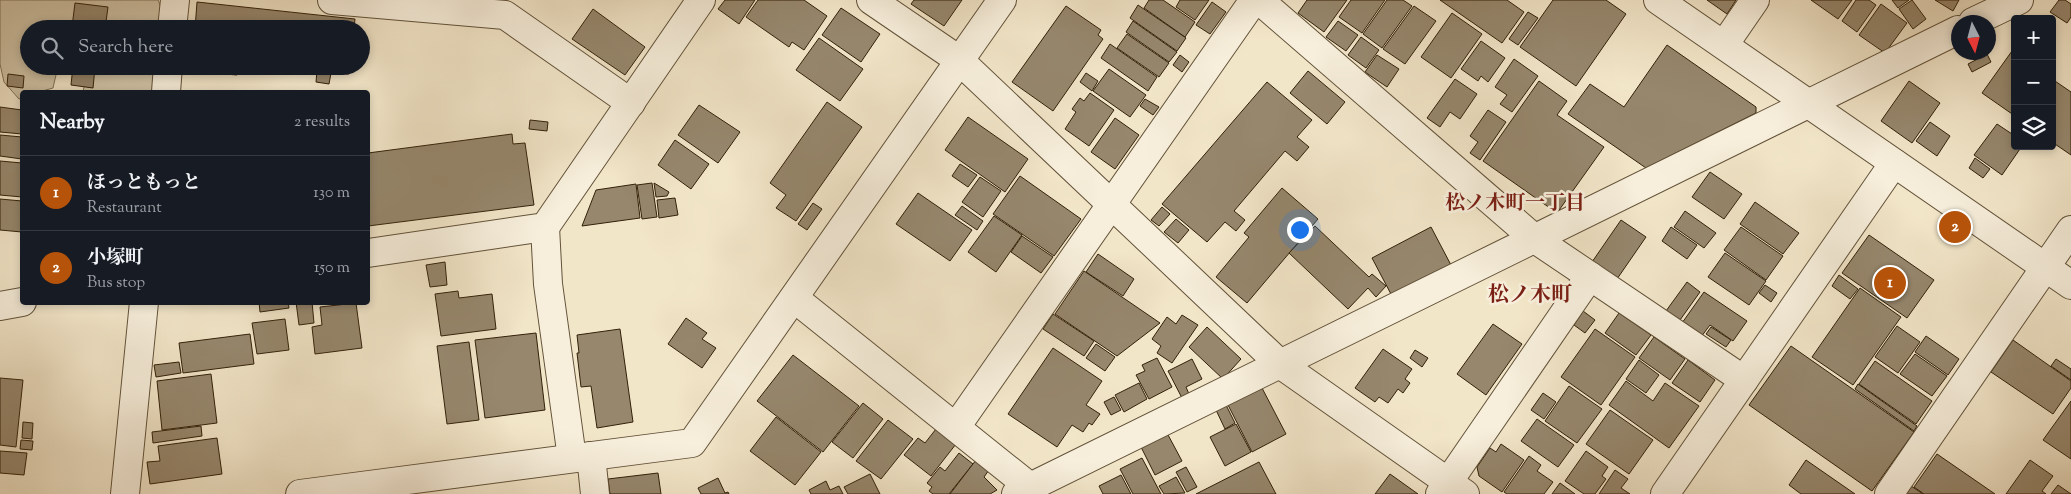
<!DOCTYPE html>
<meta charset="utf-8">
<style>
body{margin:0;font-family:"Sorts Mill Goudy","Noto Serif JP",serif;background:#242831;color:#f1f3f6}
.controls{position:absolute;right:15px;top:15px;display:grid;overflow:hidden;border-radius:5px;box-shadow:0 2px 8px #0003}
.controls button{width:45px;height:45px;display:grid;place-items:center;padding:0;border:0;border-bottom:1px solid #363941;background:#171b24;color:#f1f3f6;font:25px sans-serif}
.compass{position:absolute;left:1951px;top:15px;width:45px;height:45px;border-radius:50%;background:#171b24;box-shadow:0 2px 8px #0003;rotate:174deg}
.you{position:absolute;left:1299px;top:229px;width:18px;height:18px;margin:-12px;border:4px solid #fff;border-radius:50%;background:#1a73e8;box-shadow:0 0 0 8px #1a73e833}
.badge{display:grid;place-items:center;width:32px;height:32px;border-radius:50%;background:#b45309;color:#fff;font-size:16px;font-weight:700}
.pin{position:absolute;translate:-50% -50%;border:2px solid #fff;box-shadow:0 1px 5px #0006}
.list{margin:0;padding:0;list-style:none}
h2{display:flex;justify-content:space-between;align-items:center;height:65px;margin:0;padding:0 20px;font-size:21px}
h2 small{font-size:16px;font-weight:400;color:#9ea1a6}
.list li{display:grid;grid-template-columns:32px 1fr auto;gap:15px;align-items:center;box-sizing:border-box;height:75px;padding:0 20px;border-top:1px solid #363941}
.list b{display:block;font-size:19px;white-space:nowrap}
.list p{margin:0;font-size:16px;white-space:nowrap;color:#9ea1a6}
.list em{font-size:16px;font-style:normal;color:#9ea1a6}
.icon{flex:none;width:28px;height:28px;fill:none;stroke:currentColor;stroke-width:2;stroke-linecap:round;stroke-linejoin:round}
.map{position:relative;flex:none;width:2071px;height:494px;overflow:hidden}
.search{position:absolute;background:#171b24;box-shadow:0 2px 8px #0003;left:20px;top:20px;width:350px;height:55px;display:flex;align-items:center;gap:12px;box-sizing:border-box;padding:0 18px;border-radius:28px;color:#9ea1a6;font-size:19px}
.panel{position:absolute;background:#171b24;box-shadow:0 2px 8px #0003;left:20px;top:90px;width:350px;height:215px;border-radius:5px}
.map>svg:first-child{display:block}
.green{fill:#d1c5a8;stroke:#827358}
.building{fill:#96876d;stroke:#322109}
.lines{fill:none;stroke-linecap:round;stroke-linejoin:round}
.minor-casing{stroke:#625239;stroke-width:30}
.tertiary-casing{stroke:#625239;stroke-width:30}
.minor{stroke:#f7efdc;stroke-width:28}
.tertiary{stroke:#f7efdc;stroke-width:28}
.labels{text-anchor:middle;stroke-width:5;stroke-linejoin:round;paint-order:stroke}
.neighbourhood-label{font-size:20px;font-weight:bold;fill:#7a1f14;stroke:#f7efdc}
.quarter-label{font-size:21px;font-weight:bold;fill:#7a1f14;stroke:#f7efdc}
</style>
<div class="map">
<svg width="2071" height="494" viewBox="0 0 2071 494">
<rect width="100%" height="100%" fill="#f2e6c9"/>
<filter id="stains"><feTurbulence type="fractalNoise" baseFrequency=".004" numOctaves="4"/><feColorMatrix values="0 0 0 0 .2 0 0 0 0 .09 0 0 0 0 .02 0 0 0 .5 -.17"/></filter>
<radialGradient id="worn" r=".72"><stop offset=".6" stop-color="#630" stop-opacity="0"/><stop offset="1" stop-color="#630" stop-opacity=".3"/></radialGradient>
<g class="green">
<polygon points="0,0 158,0 170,29 29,29 29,66 58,66 53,88 39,92 22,92 22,98 19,99 4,82 0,64"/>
<polygon points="88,66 172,66 153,92 83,92"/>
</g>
<g class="building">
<polygon points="725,0 755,0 739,24 718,9"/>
<polygon points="758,0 804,0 827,16 804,50 792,42 789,47 746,17"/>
<polygon points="914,0 962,0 944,26 911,4"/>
<polygon points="1149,0 1163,0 1195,22 1185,37 1144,8"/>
<polygon points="1180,0 1209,0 1195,20 1176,7"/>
<polygon points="1307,0 1347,0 1324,32 1298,13"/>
<polygon points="1351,0 1385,0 1362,33 1339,17"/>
<polygon points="1387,0 1403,0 1412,6 1382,48 1363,34"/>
<polygon points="1440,0 1507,0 1524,12 1502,43"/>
<polygon points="1553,0 1606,0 1626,14 1576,86 1520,47"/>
<polygon points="1707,0 1736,0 1727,14"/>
<polygon points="1811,0 1852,0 1838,19"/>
<polygon points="1856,0 1869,0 1876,5 1857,32 1842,21"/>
<polygon points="1892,0 1909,0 1898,8"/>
<polygon points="1912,0 1926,19 1913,29 1899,9"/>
<polygon points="1935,0 1959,0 1953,11"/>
<polygon points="2059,0 2065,0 2071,4 2071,17 2067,23 2050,12"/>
<polygon points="197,2 355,19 354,29 195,29"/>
<polygon points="1212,2 1226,12 1210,34 1196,25"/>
<polygon points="75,3 108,7 105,29 72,27"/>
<polygon points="1881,4 1907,23 1885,53 1859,35"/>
<polygon points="1138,5 1186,38 1177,51 1130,18"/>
<polygon points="1066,6 1101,30 1098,35 1103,39 1053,111 1012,82"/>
<polygon points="1414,6 1436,21 1405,64 1383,49"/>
<polygon points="841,8 880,34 861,62 822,35"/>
<polygon points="593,9 645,47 625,75 572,39"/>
<polygon points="1528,12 1538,18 1518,45 1509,39"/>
<polygon points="1452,13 1482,34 1451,78 1421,57"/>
<polygon points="1133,21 1177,52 1169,62 1126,32"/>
<polygon points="1338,21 1358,35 1346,51 1326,37"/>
<polygon points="1127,34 1169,63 1159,77 1117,48"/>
<polygon points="1361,37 1379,50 1366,68 1348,55"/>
<polygon points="819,38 863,69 840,101 796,70"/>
<polygon points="1481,41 1505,58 1488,82 1481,76 1478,81 1461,69"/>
<polygon points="1110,44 1157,77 1148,91 1101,58"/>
<polygon points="1667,45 1756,107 1756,113 1646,168 1568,114 1590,84 1624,107"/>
<polygon points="2012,51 2015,53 2015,116 1982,93"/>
<polygon points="1987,54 1991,62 1972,72 1968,64"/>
<polygon points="1180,55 1189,62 1182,72 1173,65"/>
<polygon points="1377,55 1399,69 1387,87 1365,72"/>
<polygon points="1514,59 1538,76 1512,112 1500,104 1507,95 1495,87"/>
<polygon points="73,66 95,67 93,88 71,85"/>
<polygon points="225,66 238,66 237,75 225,74"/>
<polygon points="272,66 350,66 349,74 331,73 329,84 316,82 317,71"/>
<polygon points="1109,69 1146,95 1130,117 1093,91"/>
<polygon points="1308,71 1345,102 1327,124 1290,93"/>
<polygon points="1086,73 1098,81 1092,91 1080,82"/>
<polygon points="8,74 24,76 23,88 7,86"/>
<polygon points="1455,79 1477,94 1460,119 1450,112 1440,127 1427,118"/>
<polygon points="2052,79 2071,92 2071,155 2052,142"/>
<polygon points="1539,81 1567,101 1557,115 1604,147 1557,213 1483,161"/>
<polygon points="1909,81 1940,103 1912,143 1881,121"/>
<polygon points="1267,82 1312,120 1297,137 1309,147 1297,161 1285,151 1234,211 1245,220 1236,231 1225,222 1207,242 1162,204"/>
<polygon points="1090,93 1114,110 1089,146 1065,129 1076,112 1072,109 1080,98 1084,101"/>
<polygon points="1145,99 1159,107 1153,115 1140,106"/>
<polygon points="827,102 862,127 796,221 776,208 786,195 770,183"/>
<polygon points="699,105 740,132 718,163 678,135"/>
<polygon points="0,107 22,110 22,134 0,132"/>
<polygon points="1488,110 1506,122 1480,160 1470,153 1478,142 1470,136"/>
<polygon points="968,117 1028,159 1005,192 945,150"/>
<polygon points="1115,118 1139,135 1115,169 1091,152"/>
<polygon points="530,120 548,122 547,131 529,129"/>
<polygon points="1930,122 1950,136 1937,156 1916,141"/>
<polygon points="1997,124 2015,136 2015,146 2022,146 2002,175 1974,155"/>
<polygon points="512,134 513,144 525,143 534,205 368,226 368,153"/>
<polygon points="0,135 22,137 22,159 0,156"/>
<polygon points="675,140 709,164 691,189 658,165"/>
<polygon points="1975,158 1990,169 1983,178 1969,168"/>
<polygon points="0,161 22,163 22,197 0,195"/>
<polygon points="960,164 977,175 968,187 952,176"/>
<polygon points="1710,172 1742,194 1724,219 1692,197"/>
<polygon points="1020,176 1081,219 1054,256 993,214"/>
<polygon points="980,177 1001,191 983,217 962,202"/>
<polygon points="652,183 657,217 642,219 637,185"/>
<polygon points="654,183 669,192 667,196 656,197"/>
<polygon points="636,184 640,218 582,226 596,190"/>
<polygon points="1282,188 1318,219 1247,303 1216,277 1249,237 1244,233"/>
<polygon points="918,193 972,230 950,261 896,224"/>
<polygon points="675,198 678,215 659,218 657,200"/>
<polygon points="0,199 22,201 22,232 0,230"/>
<polygon points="1755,202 1799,233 1783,254 1740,224"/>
<polygon points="813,203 822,209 807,230 798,224"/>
<polygon points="962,206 983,221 977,230 955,215"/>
<polygon points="1162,207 1170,214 1159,226 1151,220"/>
<polygon points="1685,211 1716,233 1704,248 1674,227"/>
<polygon points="994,216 1022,235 996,272 968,252"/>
<polygon points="1176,219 1189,230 1178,243 1164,232"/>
<polygon points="1621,220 1646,237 1617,279 1592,262"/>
<polygon points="1315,226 1369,277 1372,274 1386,286 1376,297 1368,288 1348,309 1289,253"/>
<polygon points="1431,227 1451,265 1392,296 1372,258"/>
<polygon points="1671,227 1697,245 1687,259 1662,241"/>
<polygon points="1741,227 1783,256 1766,280 1724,250"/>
<polygon points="1869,235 1934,280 1907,318 1842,273"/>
<polygon points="1022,236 1053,257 1041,273 1011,252"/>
<polygon points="1725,253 1766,281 1749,305 1708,277"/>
<polygon points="1098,254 1134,279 1123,296 1086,272"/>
<polygon points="445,262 447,285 430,287 426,265"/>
<polygon points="1084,271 1160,323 1117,356 1055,314"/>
<polygon points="1839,275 1858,289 1850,299 1832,286"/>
<polygon points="1687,282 1700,292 1680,320 1666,311"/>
<polygon points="1765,285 1777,293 1771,302 1759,293"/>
<polygon points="1860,288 1901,317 1853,385 1812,357"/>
<polygon points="458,291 459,298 492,294 496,329 441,336 435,294"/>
<polygon points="1704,292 1747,321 1733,341 1710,325 1701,337 1682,323"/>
<polygon points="259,302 288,302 289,308 260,312"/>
<polygon points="296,302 312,302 314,323 299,325"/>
<polygon points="356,303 362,348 315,354 312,327 322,325 320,307"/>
<polygon points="1583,311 1595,320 1585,333 1574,325"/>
<polygon points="1619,313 1651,335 1636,355 1605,333"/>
<polygon points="1053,314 1094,341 1084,356 1043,329"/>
<polygon points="1182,315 1198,325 1172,363 1157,353 1161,346 1152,339 1167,317 1176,324"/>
<polygon points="686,318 707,333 702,339 716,348 702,368 668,344"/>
<polygon points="285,319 289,350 257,354 252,323"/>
<polygon points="1493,324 1522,344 1486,395 1457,374"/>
<polygon points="1897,326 1920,342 1898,373 1875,357"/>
<polygon points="1207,327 1241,359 1223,379 1189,347"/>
<polygon points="1711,327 1731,340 1726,347 1706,334"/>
<polygon points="620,329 633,422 597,428 591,386 581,387 577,353 579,353 577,335"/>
<polygon points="1595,329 1635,357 1601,405 1561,377"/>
<polygon points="536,333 545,410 485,418 475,340"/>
<polygon points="250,334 254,364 183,373 179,343"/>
<polygon points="1926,336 1959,359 1948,375 1915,352"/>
<polygon points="1654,337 1685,359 1670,380 1639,358"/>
<polygon points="2013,340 2071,381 2071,388 2053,414 1991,372"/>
<polygon points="469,342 479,420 447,424 437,346"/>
<polygon points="1096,344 1115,357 1105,371 1086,358"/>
<polygon points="1791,346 1914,432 1872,491 1749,405"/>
<polygon points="1053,348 1102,381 1086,405 1100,414 1092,425 1089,423 1083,432 1072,425 1057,447 1008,414"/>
<polygon points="1383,349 1412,369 1405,379 1410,383 1403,393 1398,389 1388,403 1379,397 1375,402 1355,388"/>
<polygon points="1415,350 1428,358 1422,367 1410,358"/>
<polygon points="1915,354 1947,376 1932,396 1900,374"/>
<polygon points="793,355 859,406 823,452 757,401"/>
<polygon points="1157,358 1172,387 1149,399 1136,375 1145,371 1142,365"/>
<polygon points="1192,359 1202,379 1186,387 1189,394 1182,398 1168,371"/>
<polygon points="2056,359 2071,369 2071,380 2051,366"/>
<polygon points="1639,360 1659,375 1646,393 1626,379"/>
<polygon points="1688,360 1715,380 1700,402 1672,383"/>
<polygon points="1875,361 1932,401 1916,424 1859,384"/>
<polygon points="179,362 181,373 156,377 154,365"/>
<polygon points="211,374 217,423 162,430 157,381"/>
<polygon points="0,378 23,380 16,447 0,445"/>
<polygon points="1626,381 1653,401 1665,383 1699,406 1669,448 1609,405"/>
<polygon points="1139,383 1147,399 1124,412 1115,395"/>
<polygon points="1858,384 1917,426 1914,431 1855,389"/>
<polygon points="1569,386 1602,409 1577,443 1545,421"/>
<polygon points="1262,388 1286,434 1252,452 1228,405"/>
<polygon points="1543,393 1556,402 1544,419 1531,410"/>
<polygon points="1114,397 1121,410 1111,415 1104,402"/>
<polygon points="2071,401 2071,459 2043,440"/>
<polygon points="863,403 883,419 853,458 832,442"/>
<polygon points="1226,405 1235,423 1225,429 1216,410"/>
<polygon points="1610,410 1653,440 1629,474 1586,444"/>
<polygon points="776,417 821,452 795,485 750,451"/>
<polygon points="1537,419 1574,445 1558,467 1521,441"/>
<polygon points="888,420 913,439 881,479 856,461"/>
<polygon points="23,422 33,423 32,439 22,438"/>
<polygon points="1236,424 1251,452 1225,466 1210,437"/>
<polygon points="201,426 202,436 153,443 152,432"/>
<polygon points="936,429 956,444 931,476 904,455 918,438 925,443"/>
<polygon points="1167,433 1182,461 1155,475 1141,447"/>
<polygon points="217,438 222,474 150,484 147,462 160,461 158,446"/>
<polygon points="21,440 33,441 32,450 20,449"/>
<polygon points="1501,444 1524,460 1502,492 1479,476 1477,467 1490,448 1496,452"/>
<polygon points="0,451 27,453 24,475 0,473"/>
<polygon points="1586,451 1608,467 1602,476 1606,479 1595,494 1584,494 1565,481"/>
<polygon points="959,453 973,464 949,494 933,494 929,491 932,487 927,483 940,467 945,471"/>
<polygon points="1937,454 1995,494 1924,494 1914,487"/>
<polygon points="1529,456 1541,465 1537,471 1553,482 1544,494 1507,494 1504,492"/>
<polygon points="1142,458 1161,494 1133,494 1120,469"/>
<polygon points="976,460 989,470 984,477 997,490 990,494 950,494"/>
<polygon points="1806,460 1855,494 1801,494 1789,485"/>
<polygon points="2030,460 2053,476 2042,491 2046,494 2006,494"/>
<polygon points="1259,462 1276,494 1196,494"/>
<polygon points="1186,467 1197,487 1187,492 1176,472"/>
<polygon points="1615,470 1628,479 1621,488 1630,494 1599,494"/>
<polygon points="658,473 661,494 610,494 608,479"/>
<polygon points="870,474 880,494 848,494 844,487"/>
<polygon points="1390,474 1418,494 1375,494"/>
<polygon points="1121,475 1131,494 1103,494 1099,486"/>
<polygon points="1176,477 1185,493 1164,494 1159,486"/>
<polygon points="718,478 725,493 728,492 729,494 701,494 698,488"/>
<polygon points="826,481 830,490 839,486 843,494 811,494 809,490"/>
<polygon points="1560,483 1575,494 1552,494"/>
<polygon points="2058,485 2071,494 2051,494"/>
<polygon points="1911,486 1923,494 1906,494"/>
</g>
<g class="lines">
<g class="minor-casing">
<g id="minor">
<polyline points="332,0 505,15 631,103"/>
<polyline points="871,0 959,60 1280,364 1465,494"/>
<polyline points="1259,0 1535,239 1744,380"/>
<polyline points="1973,22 2019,0"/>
<polyline points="172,29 175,0"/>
<polyline points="1724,45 1755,0"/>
<polyline points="166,92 168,66"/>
<polyline points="545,227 548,284 572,458"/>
<polyline points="368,253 545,227 701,0"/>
<polyline points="794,298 1030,487 1034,494"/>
<polyline points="0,306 22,302"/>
<polyline points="956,427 1254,0"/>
<polyline points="591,456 595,494"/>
<polyline points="125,494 144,302"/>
<polyline points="1016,494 1958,30"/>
<polyline points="1440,494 1590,276"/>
<polyline points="1665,494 1894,163"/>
<polyline points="1889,494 2071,230"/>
</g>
</g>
<g class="tertiary-casing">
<g id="tertiary">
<polyline points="1658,0 2071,285"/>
<polyline points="300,494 692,443 1002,0"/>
</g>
</g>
<use href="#minor" class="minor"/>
<use href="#tertiary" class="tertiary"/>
</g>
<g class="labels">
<g class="neighbourhood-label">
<text x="1515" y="209">松ノ木町一丁目</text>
</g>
<g class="quarter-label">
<text x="1530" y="301">松ノ木町</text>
</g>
</g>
<rect width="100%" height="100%" filter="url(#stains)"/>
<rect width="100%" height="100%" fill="url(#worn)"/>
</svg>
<div class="controls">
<button>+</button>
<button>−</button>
<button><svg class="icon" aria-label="layers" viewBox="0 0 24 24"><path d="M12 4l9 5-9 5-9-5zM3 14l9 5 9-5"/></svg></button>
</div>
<svg class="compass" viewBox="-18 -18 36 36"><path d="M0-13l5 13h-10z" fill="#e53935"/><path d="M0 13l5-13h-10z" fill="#9ea1a6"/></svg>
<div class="you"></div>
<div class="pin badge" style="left:1890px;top:283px">1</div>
<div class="pin badge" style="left:1955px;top:227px">2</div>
<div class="search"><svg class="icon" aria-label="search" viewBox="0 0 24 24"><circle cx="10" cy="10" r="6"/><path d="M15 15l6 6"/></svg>Search here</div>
<section class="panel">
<h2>Nearby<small>2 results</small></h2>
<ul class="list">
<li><span class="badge">1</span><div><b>ほっともっと</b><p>Restaurant</p></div><em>130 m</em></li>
<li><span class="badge">2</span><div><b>小塚町</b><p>Bus stop</p></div><em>150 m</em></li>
</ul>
</section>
</div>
